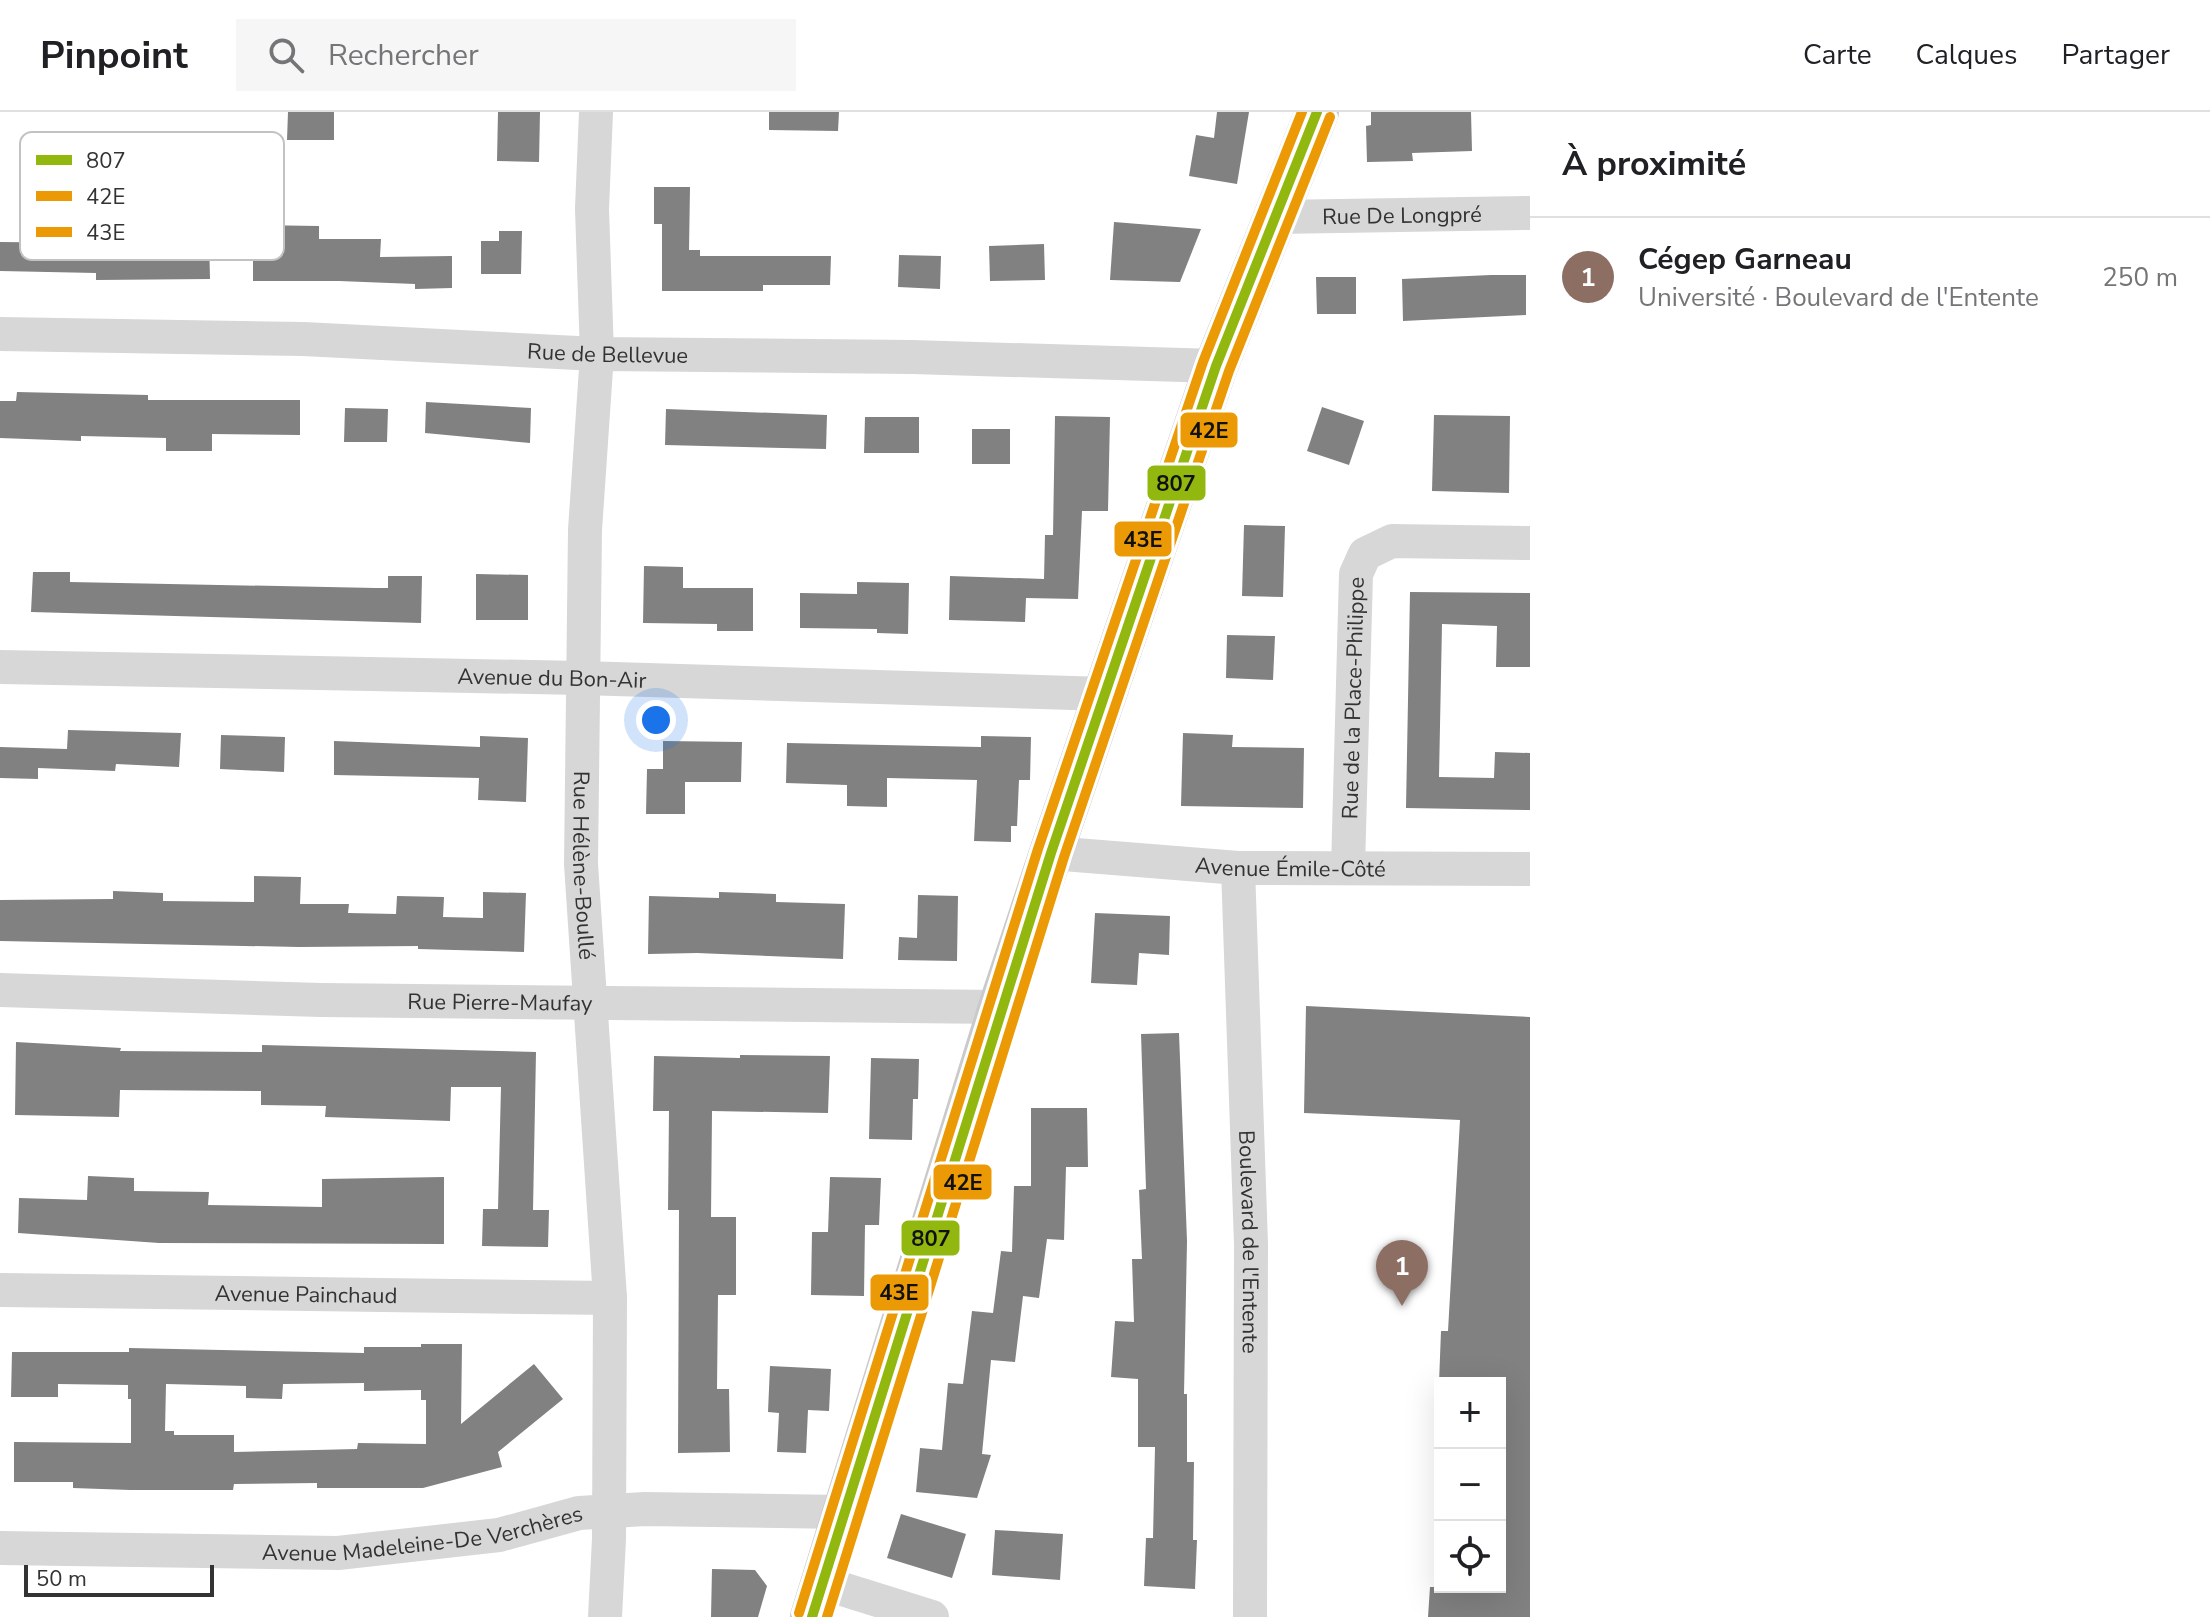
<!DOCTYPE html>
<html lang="fr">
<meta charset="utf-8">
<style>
body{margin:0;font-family:"Nunito Sans",sans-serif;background:#f6f6f6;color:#202124}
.controls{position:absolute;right:24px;bottom:24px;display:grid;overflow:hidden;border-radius:0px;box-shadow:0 8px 32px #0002}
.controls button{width:72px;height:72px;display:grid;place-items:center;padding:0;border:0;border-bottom:2px solid #e0e0e0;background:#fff;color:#202124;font:40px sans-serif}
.scale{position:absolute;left:24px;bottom:20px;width:190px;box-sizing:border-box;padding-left:8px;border:4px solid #333;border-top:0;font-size:22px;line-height:28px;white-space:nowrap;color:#333;-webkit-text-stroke:6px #fff;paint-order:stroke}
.you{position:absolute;left:656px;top:608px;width:28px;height:28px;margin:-20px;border:6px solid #fff;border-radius:50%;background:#1a73e8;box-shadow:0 0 0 12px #1a73e833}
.badge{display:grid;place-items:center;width:52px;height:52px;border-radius:50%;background:#7a7a7a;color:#fff;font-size:26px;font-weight:700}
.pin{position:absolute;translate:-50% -66px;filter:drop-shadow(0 2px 4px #0008)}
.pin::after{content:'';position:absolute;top:42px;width:28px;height:24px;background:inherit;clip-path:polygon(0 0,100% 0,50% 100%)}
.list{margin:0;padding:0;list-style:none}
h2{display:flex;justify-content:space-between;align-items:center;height:104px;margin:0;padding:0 32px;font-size:34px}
h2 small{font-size:26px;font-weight:400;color:#757577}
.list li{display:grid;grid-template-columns:52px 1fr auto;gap:24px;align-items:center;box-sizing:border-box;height:120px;padding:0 32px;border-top:2px solid #e0e0e0}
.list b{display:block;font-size:30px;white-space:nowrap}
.list p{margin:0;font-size:26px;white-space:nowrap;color:#757577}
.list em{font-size:26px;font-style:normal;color:#757577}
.icon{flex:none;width:44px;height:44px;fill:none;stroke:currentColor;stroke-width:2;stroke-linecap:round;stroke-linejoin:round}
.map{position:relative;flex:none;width:1530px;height:1505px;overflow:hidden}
header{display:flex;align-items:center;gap:48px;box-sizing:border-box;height:112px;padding:0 40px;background:#fff;border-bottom:2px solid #e0e0e0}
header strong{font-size:38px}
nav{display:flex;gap:44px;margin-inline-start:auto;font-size:28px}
.search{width:560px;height:72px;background:#f6f6f6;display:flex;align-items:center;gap:20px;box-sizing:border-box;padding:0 28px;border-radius:0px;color:#757577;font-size:30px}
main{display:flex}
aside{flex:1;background:#fff}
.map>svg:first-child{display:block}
.building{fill:#818181;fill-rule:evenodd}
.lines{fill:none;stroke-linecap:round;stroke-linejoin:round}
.minor{stroke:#d7d7d7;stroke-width:34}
.major{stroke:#cacaca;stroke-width:44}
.bus-1-casing{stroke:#fff;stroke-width:16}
.bus-2-casing{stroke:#fff;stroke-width:16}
.bus-3-casing{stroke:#fff;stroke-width:16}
.bus-1{stroke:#92b80f;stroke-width:10}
.bus-2{stroke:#eb9905;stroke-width:10}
.bus-3{stroke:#eb9905;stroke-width:10}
.labels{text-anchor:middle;stroke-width:8;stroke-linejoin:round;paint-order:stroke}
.street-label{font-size:22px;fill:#333;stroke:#fff}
.key{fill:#fff;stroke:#c2c2c2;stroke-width:2}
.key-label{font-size:22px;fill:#333}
.line-badge{stroke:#fff;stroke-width:3}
.pale-badge-label{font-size:22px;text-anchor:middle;font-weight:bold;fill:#111}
</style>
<header>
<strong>Pinpoint</strong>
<div class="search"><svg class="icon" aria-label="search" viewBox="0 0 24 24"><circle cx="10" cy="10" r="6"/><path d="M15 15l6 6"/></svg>Rechercher</div>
<nav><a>Carte</a><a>Calques</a><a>Partager</a></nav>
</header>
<main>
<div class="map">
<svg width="1530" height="1505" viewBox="0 0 1530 1505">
<rect width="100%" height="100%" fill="#fff"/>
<g class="building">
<polygon points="288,0 334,0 334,28 287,28"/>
<polygon points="498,0 540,0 539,50 497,49"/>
<polygon points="769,0 839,0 838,19 769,18"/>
<polygon points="1217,0 1249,0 1237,72 1189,64 1196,23 1214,26"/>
<polygon points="1371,0 1471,0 1472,39 1412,41 1413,49 1367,50 1366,14 1371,13"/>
<polygon points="654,75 690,75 689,138 700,138 700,144 831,144 830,173 763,173 763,179 662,179 662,112 654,112"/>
<polygon points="1114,110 1201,117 1180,170 1110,168"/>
<polygon points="253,113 319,114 319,127 381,127 380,145 452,144 452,176 415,177 415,172 339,169 253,169"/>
<polygon points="499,119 522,119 521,162 481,162 481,129 499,129"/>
<polygon points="96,125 209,125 210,167 96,168 96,161 0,159 0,130 96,131"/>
<polygon points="1044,132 1045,168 990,169 989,134"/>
<polygon points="899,143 941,144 940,177 898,175"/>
<polygon points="1491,163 1526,163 1526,203 1403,209 1402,167"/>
<polygon points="1316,165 1356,165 1356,202 1317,202"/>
<polygon points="17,280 148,283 148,288 300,288 300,323 212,322 212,339 166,339 166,326 81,324 81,329 0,326 0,289 16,289"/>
<polygon points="426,290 531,296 530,331 425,321"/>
<polygon points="1322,295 1364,309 1349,353 1307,339"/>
<polygon points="345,296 388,297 387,330 344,330"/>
<polygon points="666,297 827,303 826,337 665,333"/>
<polygon points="1434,303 1510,304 1509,381 1432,379"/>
<polygon points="1055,304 1110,305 1108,399 1082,399 1078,487 1026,486 1025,510 949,508 950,464 1044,467 1045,423 1053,423"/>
<polygon points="865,305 919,305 919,341 864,341"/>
<rect x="972" y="317" width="38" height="35"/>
<polygon points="1244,413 1285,414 1283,485 1242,484"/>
<polygon points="644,454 683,455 683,476 753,476 753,519 717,519 717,512 643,511"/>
<polygon points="33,460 70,460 70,470 376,476 388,476 388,464 422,464 421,511 31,500"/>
<polygon points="476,462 528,463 528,508 476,508"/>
<polygon points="857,470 909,471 908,522 877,521 877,517 800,516 800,481 857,482"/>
<polygon points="1410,480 1530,481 1530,555 1496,555 1497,514 1442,512 1439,665 1494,666 1495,640 1530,641 1530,698 1406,696"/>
<polygon points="1227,523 1275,524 1273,568 1226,566"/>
<polygon points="68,618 181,621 179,655 116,652 115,659 38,656 38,667 0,666 0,635 67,637"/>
<polygon points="1183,621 1233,623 1232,635 1304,636 1303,696 1181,694"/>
<polygon points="221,623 285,625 284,660 220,657"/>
<polygon points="480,624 528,626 526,690 478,688 479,666 334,663 334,629 480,635"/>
<polygon points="981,624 1031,625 1030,668 1019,668 1017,714 1011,714 1011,730 974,729 977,668 887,666 887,695 847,694 847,673 786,671 787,631 981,635"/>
<polygon points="663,629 742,630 741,670 685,670 685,702 646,702 647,657 663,657"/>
<polygon points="254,764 301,765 300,792 349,792 348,801 396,802 397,784 444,785 443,805 483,806 483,780 526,781 524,840 418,837 418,834 299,835 0,829 0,788 113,787 113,779 163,781 163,789 254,790"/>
<polygon points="719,780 776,782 776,790 845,792 843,847 697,841 648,842 649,784 719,786"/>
<polygon points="918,783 958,784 957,849 898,848 899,825 917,826"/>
<polygon points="1095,801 1170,804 1169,843 1139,841 1137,873 1091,871"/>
<polygon points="1306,894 1530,905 1530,1505 1428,1505 1430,1475 1500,1475 1500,1271 1439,1271 1441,1219 1448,1219 1460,1008 1304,1001"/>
<polygon points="1179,921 1187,1129 1184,1282 1187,1282 1187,1350 1194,1350 1193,1428 1197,1428 1195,1477 1144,1474 1146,1426 1153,1426 1155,1335 1138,1335 1138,1267 1111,1265 1115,1209 1134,1210 1132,1147 1142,1147 1139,1078 1146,1077 1141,922"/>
<polygon points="16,930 121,936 120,939 262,940 262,933 536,940 533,1098 549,1098 548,1135 482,1134 483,1097 498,1097 501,975 451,975 450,1009 325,1005 326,994 261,993 261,979 120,978 119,1005 15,1003"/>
<polygon points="740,943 830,944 828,1001 712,999 711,1105 736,1105 736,1183 718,1183 717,1277 729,1277 730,1340 678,1341 679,1098 668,1098 669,999 653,999 654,944 740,946"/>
<polygon points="871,946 919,947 918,987 913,987 912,1028 869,1027"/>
<polygon points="1031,996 1087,996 1088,1055 1066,1055 1064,1128 1047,1127 1039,1186 1023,1184 1015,1250 991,1248 982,1342 991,1343 977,1386 916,1380 920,1336 942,1338 948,1271 963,1272 972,1199 993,1201 1001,1139 1012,1140 1014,1074 1031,1074"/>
<polygon points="88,1064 134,1066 134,1079 209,1080 208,1093 322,1095 322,1067 444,1065 444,1132 159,1131 18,1121 19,1086 87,1088"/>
<polygon points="830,1065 881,1066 879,1113 865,1113 864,1184 811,1183 812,1120 828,1120"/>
<path d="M421 1232H462L461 1312 534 1252 563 1287 498 1340 502 1355 423 1376H317V1371L234 1372 233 1378H130L73 1376V1370H14V1330L131 1331V1287H128V1273L58 1272V1285H11L12 1240H129V1236L364 1241V1235H421ZM364 1271V1279L421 1278V1288H426V1332L358 1331 357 1337 234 1340V1323H174V1319H165L166 1272 246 1274V1286L282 1287 283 1272Z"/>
<polygon points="770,1254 831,1257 829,1299 808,1298 806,1341 777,1340 779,1301 768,1300"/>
<polygon points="901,1402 966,1422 952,1466 887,1446"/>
<polygon points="995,1418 1063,1422 1060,1468 992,1463"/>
<polygon points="712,1457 755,1458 767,1474 758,1505 711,1505"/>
</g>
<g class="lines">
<g class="minor">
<path id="s1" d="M596 0 592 97 597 242 585 418 581 752 610 1186 609 1427 605 1505"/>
<path id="s2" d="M1276 105 1530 101"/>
<path id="s3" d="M0 222 303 227 597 242 912 245 1216 254"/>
<path id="s4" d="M0 555 581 566 1105 582"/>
<path id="s5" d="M1051 741 1238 756 1530 757"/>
<path id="s6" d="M1238 756 1251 1132 1250 1505"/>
<path id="s7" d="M1348 756 1356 462 1365 442 1392 429 1530 431"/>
<path id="s8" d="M0 878 321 888 1000 895"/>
<path id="s9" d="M0 1178 610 1186"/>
<path id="s10" d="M0 1436 338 1441 499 1423 579 1401 645 1397 844 1400"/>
<polyline points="823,1471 932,1505"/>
</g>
<polyline class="major" points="812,1505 1000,895 1051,741 1216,254 1317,0"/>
<g class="bus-1-casing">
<polyline id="bus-1" points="812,1505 1051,741 1216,254 1317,0"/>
</g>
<g class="bus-2-casing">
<polyline id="bus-2" points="827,1505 1064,745 1229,259 1330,5"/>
</g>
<g class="bus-3-casing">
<polyline id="bus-3" points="799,1501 1038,737 1203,250 1302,0"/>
</g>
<use href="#bus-1" class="bus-1"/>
<use href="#bus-2" class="bus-2"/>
<use href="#bus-3" class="bus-3"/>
</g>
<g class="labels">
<g class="street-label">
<text dy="8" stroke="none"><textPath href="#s2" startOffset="126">Rue De Longpré</textPath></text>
<text dy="8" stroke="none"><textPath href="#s3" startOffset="608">Rue de Bellevue</textPath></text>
<text dy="8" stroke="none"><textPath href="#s4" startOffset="552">Avenue du Bon-Air</textPath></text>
<text dy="8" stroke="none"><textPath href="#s7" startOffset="170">Rue de la Place-Philippe</textPath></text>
<text dy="8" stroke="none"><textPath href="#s1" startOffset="754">Rue Hélène-Boullé</textPath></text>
<text dy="8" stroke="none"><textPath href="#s5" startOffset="240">Avenue Émile-Côté</textPath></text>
<text dy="8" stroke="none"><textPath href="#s8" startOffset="500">Rue Pierre-Maufay</textPath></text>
<text dy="8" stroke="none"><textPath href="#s6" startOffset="374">Boulevard de l'Entente</textPath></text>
<text dy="8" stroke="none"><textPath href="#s9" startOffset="306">Avenue Painchaud</textPath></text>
<text dy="8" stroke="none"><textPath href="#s10" startOffset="424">Avenue Madeleine-De Verchères</textPath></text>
</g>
</g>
<rect x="20" y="20" width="264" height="128" rx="12" class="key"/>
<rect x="36" y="43" width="36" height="10" fill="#92b80f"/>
<rect x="36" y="79" width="36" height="10" fill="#eb9905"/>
<rect x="36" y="115" width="36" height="10" fill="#eb9905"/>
<g class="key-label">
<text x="86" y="56">807</text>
<text x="86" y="92">42E</text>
<text x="86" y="128">43E</text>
</g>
<g class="line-badge">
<rect x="1179" y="299" width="60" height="38" rx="8" fill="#eb9905"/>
<rect x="1146" y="352" width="61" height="38" rx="8" fill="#92b80f"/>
<rect x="1113" y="408" width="60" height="38" rx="8" fill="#eb9905"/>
<rect x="932" y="1051" width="61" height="38" rx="8" fill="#eb9905"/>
<rect x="900" y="1107" width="61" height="38" rx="8" fill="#92b80f"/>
<rect x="869" y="1161" width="61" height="39" rx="8" fill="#eb9905"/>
</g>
<g class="pale-badge-label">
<text x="1209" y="326">42E</text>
<text x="1176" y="379">807</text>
<text x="1143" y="435">43E</text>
<text x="963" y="1078">42E</text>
<text x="931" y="1134">807</text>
<text x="899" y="1188">43E</text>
</g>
</svg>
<div class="controls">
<button>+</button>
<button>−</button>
<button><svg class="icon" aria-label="locate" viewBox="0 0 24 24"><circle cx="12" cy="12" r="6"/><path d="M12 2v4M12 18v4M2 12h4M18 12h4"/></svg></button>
</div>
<div class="scale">50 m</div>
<div class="you"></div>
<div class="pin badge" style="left:1402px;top:1194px;background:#8d6e63">1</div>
</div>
<aside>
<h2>À proximité<small></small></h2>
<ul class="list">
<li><span class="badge" style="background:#8d6e63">1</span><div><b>Cégep Garneau</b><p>Université · Boulevard de l'Entente</p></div><em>250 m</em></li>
</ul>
</aside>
</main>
